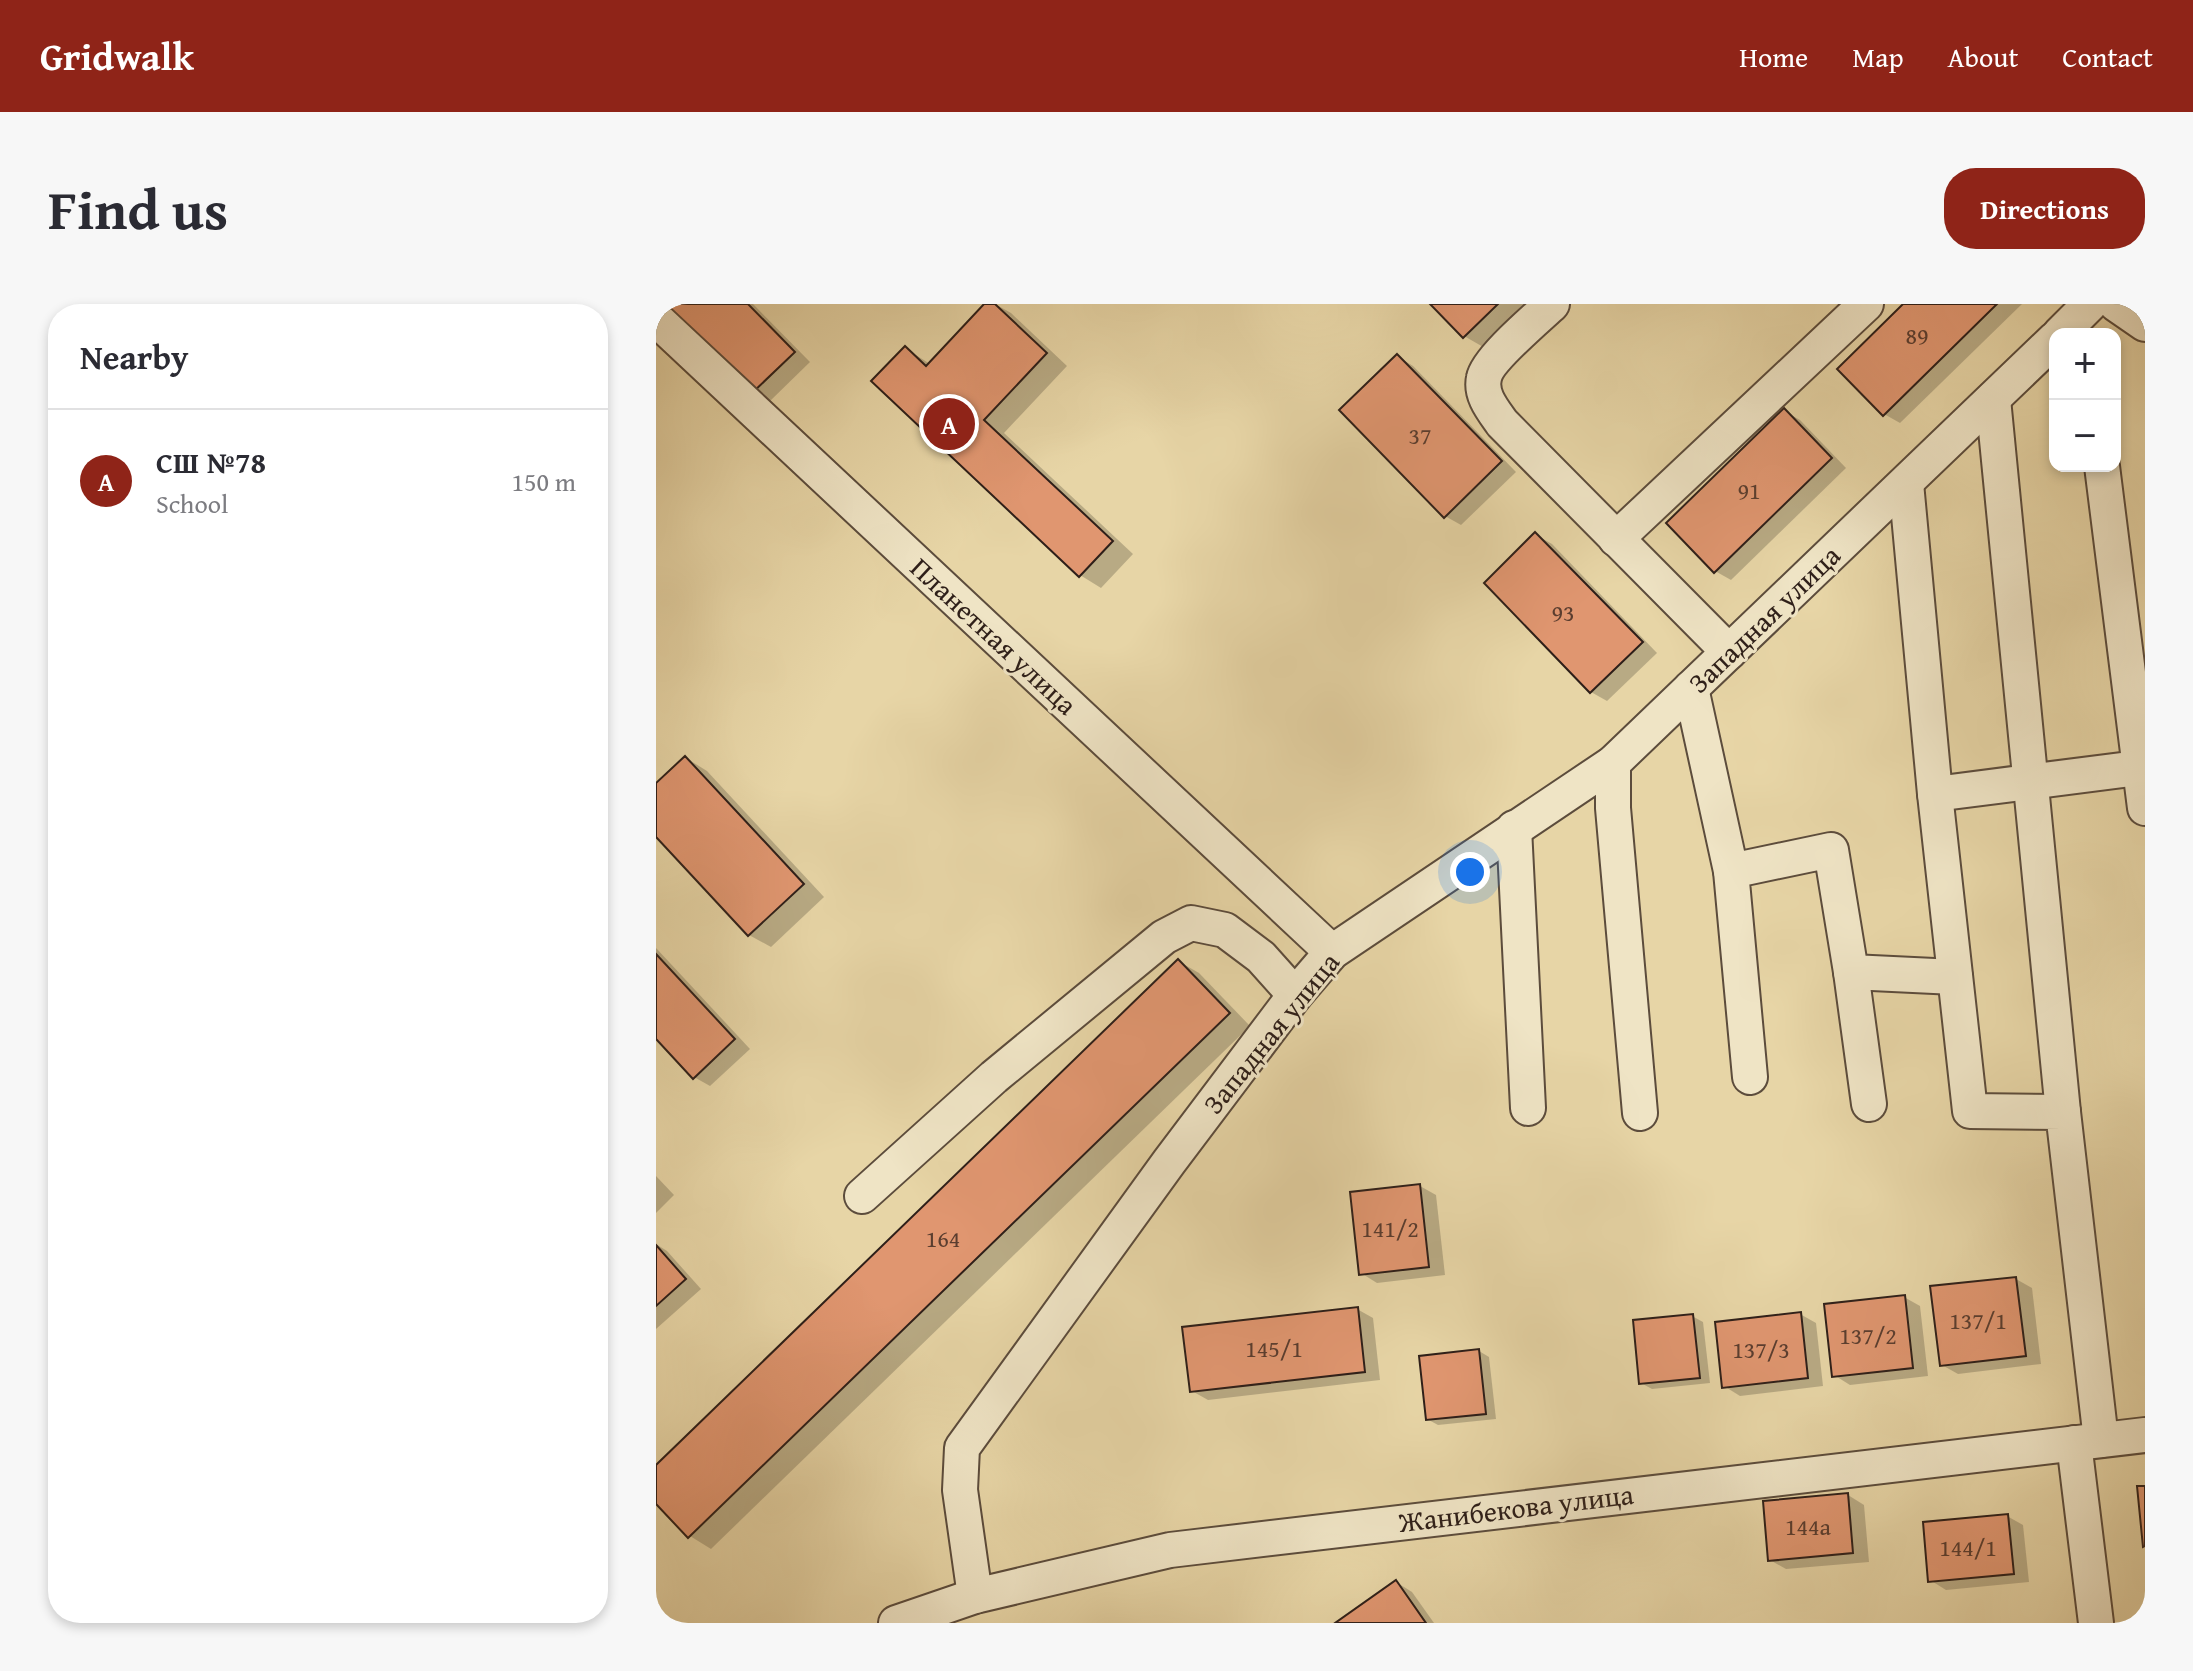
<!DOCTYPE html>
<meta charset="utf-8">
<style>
body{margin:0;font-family:"Gentium Book Plus",serif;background:#f7f7f7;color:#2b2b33}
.controls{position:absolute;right:24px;top:24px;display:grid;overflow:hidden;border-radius:16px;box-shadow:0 4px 12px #0003}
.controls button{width:72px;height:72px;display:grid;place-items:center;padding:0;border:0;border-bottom:2px solid #e1e1e2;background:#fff;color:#2b2b33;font:40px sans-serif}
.you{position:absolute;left:814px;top:568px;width:28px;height:28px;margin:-20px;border:6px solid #fff;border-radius:50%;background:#1a73e8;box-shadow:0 0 0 12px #1a73e833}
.badge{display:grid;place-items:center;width:52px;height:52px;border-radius:50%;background:#8f2418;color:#fff;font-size:26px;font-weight:700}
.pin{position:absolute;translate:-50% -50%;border:4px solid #fff;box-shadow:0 2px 8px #0006}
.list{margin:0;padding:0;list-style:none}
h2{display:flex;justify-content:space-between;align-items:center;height:104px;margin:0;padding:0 32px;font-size:34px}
h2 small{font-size:26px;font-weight:400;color:#7c7c81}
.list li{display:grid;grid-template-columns:52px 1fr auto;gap:24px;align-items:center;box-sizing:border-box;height:144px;padding:0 32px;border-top:2px solid #e1e1e2}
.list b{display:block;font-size:30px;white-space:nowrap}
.list p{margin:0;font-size:26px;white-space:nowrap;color:#7c7c81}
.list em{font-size:26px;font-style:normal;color:#7c7c81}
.map{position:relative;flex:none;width:1489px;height:1319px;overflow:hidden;border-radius:32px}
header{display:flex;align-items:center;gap:48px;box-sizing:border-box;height:112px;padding:0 40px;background:#8f2418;color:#fff}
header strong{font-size:38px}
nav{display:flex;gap:44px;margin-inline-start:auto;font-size:28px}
.intro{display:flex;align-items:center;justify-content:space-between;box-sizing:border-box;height:192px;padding:0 48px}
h1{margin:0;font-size:56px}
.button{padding:20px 36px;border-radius:32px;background:#8f2418;color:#fff;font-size:28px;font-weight:700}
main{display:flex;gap:48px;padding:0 48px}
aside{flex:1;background:#fff;border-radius:32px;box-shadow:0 4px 12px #0003}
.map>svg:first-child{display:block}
.shadow{fill:#0003}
.building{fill:#e09670;stroke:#2e1f19;stroke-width:2}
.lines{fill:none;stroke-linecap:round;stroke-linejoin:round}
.minor-casing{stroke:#5c4c3c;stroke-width:38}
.minor{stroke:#efe4c5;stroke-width:34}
.labels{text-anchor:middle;stroke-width:6;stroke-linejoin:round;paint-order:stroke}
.number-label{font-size:24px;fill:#5a3d2f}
.street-label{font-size:28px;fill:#2e1f19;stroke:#efe4c5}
</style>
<header>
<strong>Gridwalk</strong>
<nav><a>Home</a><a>Map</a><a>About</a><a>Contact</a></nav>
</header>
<div class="intro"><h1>Find us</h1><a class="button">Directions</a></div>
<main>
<aside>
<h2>Nearby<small></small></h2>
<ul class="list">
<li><span class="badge">A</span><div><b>СШ №78</b><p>School</p></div><em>150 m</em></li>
</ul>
</aside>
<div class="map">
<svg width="1489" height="1319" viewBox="0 0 1489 1319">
<rect width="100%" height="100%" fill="#e7d5a6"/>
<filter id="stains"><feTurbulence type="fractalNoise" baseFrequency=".0025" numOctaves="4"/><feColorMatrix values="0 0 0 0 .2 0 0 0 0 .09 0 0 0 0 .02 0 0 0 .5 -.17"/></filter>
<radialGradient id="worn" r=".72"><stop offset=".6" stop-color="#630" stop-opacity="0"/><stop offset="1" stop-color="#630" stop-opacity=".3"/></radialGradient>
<g class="shadow">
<polygon points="10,0 97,0 154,58 113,98"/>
<polygon points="331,0 339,0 355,9 411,62 348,129 477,250 445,284 424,271 249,44 274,60"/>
<polygon points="777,0 875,0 829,44 808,32"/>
<polygon points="1250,0 1366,0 1244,119 1228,110"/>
<polygon points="741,52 757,62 860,168 805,221 789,212"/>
<polygon points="1128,107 1144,116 1190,164 1075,276 1059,267"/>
<polygon points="880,231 896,240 1001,349 951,397 935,388 830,279"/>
<polygon points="30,454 51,467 168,593 115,643 93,631 0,530 0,482"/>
<polygon points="0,644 94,745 54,782 38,773 0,732"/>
<polygon points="522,657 543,669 594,722 55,1245 34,1232 0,1198 0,1164"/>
<polygon points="0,872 18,891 0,909"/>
<polygon points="764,882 780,891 789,971 721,979 705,969"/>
<polygon points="0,940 11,947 45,985 0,1025"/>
<polygon points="1360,975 1376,984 1385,1060 1302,1070 1286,1061"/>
<polygon points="1248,993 1264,1002 1272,1072 1194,1081 1178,1071"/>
<polygon points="701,1005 717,1014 724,1076 552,1096 536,1087"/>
<polygon points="1144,1010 1160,1019 1167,1082 1084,1092 1068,1082"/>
<polygon points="1036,1012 1047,1018 1054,1079 996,1085 985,1079"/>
<polygon points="823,1047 833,1053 840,1115 782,1121 771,1115"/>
<polygon points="1192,1191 1208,1201 1213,1258 1130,1265 1114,1256"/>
<polygon points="1351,1212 1367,1221 1373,1278 1290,1286 1274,1276"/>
<polygon points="740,1278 756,1288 778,1319 682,1319"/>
</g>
<g class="building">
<polygon points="8,0 92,0 139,48 95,90"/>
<polygon points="328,0 339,0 391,49 328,116 457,237 423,273 215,77 249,42 270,62"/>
<polygon points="774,0 842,0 807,34"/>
<polygon points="1247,0 1341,0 1227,112 1181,65"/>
<polygon points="741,50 846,157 788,214 683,106"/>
<polygon points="1128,104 1176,154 1058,269 1010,219"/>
<polygon points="879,228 987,338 934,389 828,279"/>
<polygon points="29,452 148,580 92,632 0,533 0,479"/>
<polygon points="0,650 79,735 37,775 0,735"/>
<polygon points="522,655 574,709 32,1234 0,1200 0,1161"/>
<polygon points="764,880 773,963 703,971 694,888"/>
<polygon points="0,941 30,975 0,1002"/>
<polygon points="1360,973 1370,1052 1284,1062 1274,982"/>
<polygon points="1249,991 1257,1064 1176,1073 1168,1000"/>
<polygon points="702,1003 709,1068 534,1088 526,1023"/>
<polygon points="1145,1008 1152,1074 1066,1084 1059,1018"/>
<polygon points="1037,1010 1044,1074 983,1080 977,1016"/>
<polygon points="823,1045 830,1110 770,1116 763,1052"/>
<polygon points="1481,1182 1489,1182 1489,1242 1487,1243"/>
<polygon points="1192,1189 1197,1249 1112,1257 1107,1197"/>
<polygon points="1352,1210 1358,1270 1272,1278 1267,1218"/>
<polygon points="740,1276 770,1319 679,1319"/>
</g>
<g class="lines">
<g class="minor-casing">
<g id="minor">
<path d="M896 0C881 14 831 56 828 74 824 91 837 106 846 119L1073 348"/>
<polyline points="1460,0 1489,20"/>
<polyline points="0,15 676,648"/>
<polyline points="1404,30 1434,0"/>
<polyline points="1337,95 1407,808"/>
<polyline points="1446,162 1489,504"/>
<polyline points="1250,179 1279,490 1314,807 1407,808 1445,1136"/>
<polyline points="960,235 1210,0"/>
<polyline points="1035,384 1075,567"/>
<polyline points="957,459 957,504 984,809"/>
<polyline points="1279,490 1489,463"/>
<polyline points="858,524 872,804"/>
<polyline points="1195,668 1213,800"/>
<polyline points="1094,773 1075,567 1175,546 1195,668 1299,673"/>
<polyline points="206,892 338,773 508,633 535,619 569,626 605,653 639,691"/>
<polyline points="1418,1139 1440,1319"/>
<polyline points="319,1292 304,1186 306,1144 513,858 639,691 676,648 957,459 1399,35"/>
<polyline points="240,1319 319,1292 514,1246 1489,1131"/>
</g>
</g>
<use href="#minor" class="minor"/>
</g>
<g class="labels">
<g class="number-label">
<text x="1261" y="40">89</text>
<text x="764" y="140">37</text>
<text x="1093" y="195">91</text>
<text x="907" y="317">93</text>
<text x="734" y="933">141/2</text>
<text x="287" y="943">164</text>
<text x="1322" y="1025">137/1</text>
<text x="1212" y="1040">137/2</text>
<text x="618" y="1053">145/1</text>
<text x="1105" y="1054">137/3</text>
<text x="1152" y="1231">144а</text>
<text x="1312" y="1252">144/1</text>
</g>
<g class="street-label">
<text transform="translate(1108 315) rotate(-44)" y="10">Западная улица</text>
<text transform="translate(338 332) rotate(43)" y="10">Планетная улица</text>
<text transform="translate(615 729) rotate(-51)" y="10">Западная улица</text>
<text transform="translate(860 1204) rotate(-7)" y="10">Жанибекова улица</text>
</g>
</g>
<rect width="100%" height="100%" filter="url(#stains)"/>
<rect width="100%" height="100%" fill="url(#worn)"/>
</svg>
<div class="controls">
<button>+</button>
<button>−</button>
</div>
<div class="you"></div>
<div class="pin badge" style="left:293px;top:120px">A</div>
</div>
</main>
